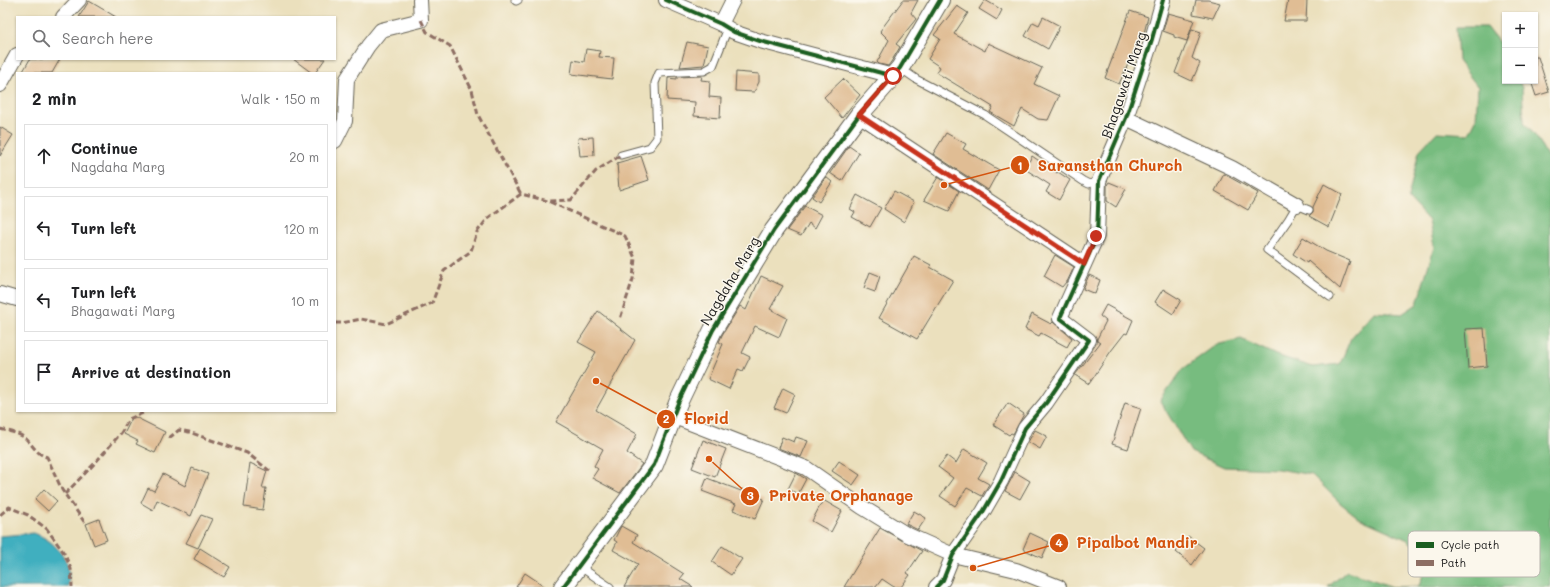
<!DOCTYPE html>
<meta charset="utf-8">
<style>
body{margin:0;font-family:Mali,sans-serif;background:#f2f2f2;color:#202124}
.controls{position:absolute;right:12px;top:12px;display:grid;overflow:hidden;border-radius:0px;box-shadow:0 1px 3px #0004}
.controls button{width:36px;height:36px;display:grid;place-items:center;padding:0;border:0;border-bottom:1px solid #e0e0e0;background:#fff;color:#202124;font:20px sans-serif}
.stop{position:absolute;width:12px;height:12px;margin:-9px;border:3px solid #c8321e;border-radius:50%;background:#fff}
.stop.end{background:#c8321e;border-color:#fff;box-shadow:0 1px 4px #0008}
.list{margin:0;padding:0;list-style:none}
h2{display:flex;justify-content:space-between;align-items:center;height:52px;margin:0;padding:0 16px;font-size:17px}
h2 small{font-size:13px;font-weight:400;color:#757577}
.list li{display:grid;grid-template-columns:26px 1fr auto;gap:12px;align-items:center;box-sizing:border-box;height:64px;margin:0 8px 8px;padding:0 8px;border:1px solid #e0e0e0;border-radius:0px}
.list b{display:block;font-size:15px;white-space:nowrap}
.list p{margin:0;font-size:13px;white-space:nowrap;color:#757577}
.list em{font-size:13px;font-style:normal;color:#757577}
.icon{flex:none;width:22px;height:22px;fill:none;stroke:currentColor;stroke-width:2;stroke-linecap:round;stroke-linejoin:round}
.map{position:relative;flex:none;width:1550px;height:587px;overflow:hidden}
.search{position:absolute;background:#fff;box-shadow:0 1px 3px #0004;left:16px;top:16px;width:320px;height:44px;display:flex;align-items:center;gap:10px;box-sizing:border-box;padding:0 14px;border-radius:0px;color:#757577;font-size:15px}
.panel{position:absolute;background:#fff;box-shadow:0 1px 3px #0004;left:16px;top:72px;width:320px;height:340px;border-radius:0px}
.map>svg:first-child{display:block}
.forest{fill:#77bc7f;stroke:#4a6c4e}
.water{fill:#41afbf;stroke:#2e666e}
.building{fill:#e0bd94}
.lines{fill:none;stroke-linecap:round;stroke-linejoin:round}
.service-casing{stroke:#646154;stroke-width:9}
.minor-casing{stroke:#646154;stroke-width:16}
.tertiary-casing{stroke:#646154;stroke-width:20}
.service{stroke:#fff;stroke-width:7}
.minor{stroke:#fff;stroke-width:14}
.tertiary{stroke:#fff;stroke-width:18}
.quiet{stroke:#8d6e63;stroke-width:3;stroke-dasharray:6 3;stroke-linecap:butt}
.cycleway-casing{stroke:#fbf7ec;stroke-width:6}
.cycleway{stroke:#1b5e20;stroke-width:4}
.route{stroke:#c8321e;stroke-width:5}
.labels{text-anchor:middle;stroke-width:3;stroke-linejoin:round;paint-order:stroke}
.street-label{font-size:14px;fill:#1c1c1c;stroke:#fbf7ec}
.key{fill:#fbf7ec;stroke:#b8b5ae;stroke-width:1}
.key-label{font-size:11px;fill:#1c1c1c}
.leader{fill:none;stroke:#d4530e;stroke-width:1.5}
.callout-dot{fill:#d4530e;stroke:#fbf7ec;stroke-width:1.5}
.mark-label{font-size:12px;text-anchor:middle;font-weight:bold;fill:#fff}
.callout-label{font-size:15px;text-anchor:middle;font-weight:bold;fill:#d4530e;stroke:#fbf7ec;stroke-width:3;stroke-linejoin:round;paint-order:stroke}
</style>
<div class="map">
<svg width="1550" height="587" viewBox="0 0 1550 587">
<rect width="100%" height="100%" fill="#fbf7ec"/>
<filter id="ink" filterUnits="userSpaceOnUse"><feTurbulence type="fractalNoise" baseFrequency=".025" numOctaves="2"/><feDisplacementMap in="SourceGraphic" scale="8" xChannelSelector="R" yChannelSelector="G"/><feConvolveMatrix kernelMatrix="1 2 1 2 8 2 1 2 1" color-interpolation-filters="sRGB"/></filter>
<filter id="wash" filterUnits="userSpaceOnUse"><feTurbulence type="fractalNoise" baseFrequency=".012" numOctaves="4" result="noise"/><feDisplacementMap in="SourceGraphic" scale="16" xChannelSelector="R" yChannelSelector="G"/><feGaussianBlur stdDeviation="0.9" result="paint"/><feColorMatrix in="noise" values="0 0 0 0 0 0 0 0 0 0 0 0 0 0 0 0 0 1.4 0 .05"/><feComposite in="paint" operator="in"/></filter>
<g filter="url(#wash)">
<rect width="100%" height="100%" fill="#ebe0bd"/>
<polygon class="forest" points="1456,27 1487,27 1505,50 1505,81 1519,81 1522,88 1524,122 1537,138 1550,161 1550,587 1328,587 1347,571 1393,587 1419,586 1428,560 1408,540 1359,518 1339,502 1312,475 1278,469 1224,467 1191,452 1160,401 1183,369 1216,345 1241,339 1276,355 1313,367 1340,364 1351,338 1374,312 1402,314 1417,304 1434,247 1429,221 1408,198 1419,151 1437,132 1469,134 1476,120 1478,87 1458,61"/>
<path class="water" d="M34 533C50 539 61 549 68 565 70 571 68 580 69 587H0V536Z"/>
<g id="blocks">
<g class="building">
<polygon points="903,0 918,0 911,13 916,19 896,44 900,47 891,62 888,66 879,64 877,62 889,40 880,31"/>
<polygon points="985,0 1002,10 997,20 979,9"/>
<polygon points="1196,0 1208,0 1220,3 1213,18 1193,14"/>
<polygon points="1288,0 1307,0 1306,21 1284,21"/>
<polygon points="89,1 116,17 79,17"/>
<polygon points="957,6 968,13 954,34 985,51 988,43 1042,68 1034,84 1059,96 1048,120 1038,119 1022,109 1014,126 990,112 993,107 937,73 940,67 928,59 940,39 934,35"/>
<polygon points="1130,11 1148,17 1142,41 1139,40 1119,84 1105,78"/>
<polygon points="1168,13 1194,20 1187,41 1174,37 1174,35 1163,31"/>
<polygon points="1043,17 1060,26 1048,49 1025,36 1033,22 1039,25"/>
<polygon points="1192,29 1201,32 1192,58 1200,63 1192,81 1175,73"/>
<polygon points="687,42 708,46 704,65 680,67"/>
<polygon points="586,49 600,51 599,57 614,58 612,79 571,74 573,60 584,62"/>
<polygon points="1535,57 1538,57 1549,92 1536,96 1531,81 1535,81"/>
<polygon points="30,59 60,59 52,73 22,73"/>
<polygon points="293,59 325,59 315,73 312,73"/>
<polygon points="736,72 759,74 759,82 754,92 735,91"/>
<polygon points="702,76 701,80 710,81 709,97 721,98 720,118 694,116 695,102 667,100 668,78 677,79 677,77"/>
<polygon points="843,79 860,95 842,118 824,97"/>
<polygon points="0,127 13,135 0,156"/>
<polygon points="946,133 966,144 963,149 999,170 988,190 933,154"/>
<polygon points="593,137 594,155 580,156 578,138"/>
<polygon points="849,146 859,153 842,181 830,173"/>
<polygon points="641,156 649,180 619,190 617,163"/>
<polygon points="1032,156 1057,173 1058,172 1070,180 1059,200 1046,192 1050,185 1025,169"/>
<polygon points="1224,174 1258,193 1248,210 1215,191"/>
<polygon points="826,177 832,182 819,202 812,197"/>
<polygon points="938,177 959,191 949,211 924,200"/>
<polygon points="1109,182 1126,189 1116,207 1107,201 1107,185"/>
<polygon points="1324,184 1342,194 1329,227 1309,216 1313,212 1313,207"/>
<polygon points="894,191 914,202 904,222 884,209"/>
<polygon points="857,195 881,208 870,227 852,217 855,212 850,209"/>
<polygon points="805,206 822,215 815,228 809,223 801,236 787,230"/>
<polygon points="1303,237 1326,251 1350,261 1340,289 1308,261 1307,263 1293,254"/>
<polygon points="1055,255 1074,267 1067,282 1066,282 1062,287 1044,276"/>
<polygon points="914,256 931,265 930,267 953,280 917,339 879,318"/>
<polygon points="870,272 880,276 875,292 864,288"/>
<polygon points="1089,275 1100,280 1095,294 1083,289"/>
<polygon points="761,276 783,286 770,309 787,318 779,337 755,326 742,353 750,357 743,371 738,369 729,389 708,379 723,344 719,342 722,335 740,306 746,310"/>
<polygon points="1163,289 1181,300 1173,314 1155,302"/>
<polygon points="1106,305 1133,320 1127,334 1125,333 1111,351 1089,384 1075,375 1100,343 1097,341 1097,339 1106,321 1100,316"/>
<polygon points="598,311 635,340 596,410 637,434 627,453 642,464 620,493 592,478 598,469 594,466 603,449 556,422 596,352 578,342"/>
<polygon points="1032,314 1051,324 1053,322 1072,338 1067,347 1041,333 1039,336 1025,329"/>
<polygon points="1484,328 1487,366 1468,368 1465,329"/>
<polygon points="783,388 795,394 786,413 774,408"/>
<polygon points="1008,403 1024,414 1013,434 1011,433 1009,435 993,425"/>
<polygon points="1125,403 1141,408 1128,449 1112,444"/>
<polygon points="133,416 165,432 155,453 136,444 138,441 124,434"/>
<polygon points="1035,430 1047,436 1040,449 1028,442"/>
<polygon points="782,437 794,442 796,437 808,441 801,457 778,448"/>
<polygon points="703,440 726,449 715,477 692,468"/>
<polygon points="964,449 987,463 978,478 989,484 982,496 967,488 955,506 940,496 953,478 938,467 947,456 956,463"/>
<polygon points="839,461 860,475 853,485 832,471"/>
<polygon points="250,463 267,471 262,488 266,488 263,510 244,507"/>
<polygon points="192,468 208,474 191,516 157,500 153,510 141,503 148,488 154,491 163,474 185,486"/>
<polygon points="1015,472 1030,481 1020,499 1005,491"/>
<polygon points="796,473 806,479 798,494 788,489"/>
<polygon points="707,478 741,491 742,489 764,499 755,519 733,510 736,504 702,491"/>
<polygon points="44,489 57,501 48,511 35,499"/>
<polygon points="823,500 842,511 831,532 812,521"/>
<polygon points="914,511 926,518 918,530 906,524"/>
<polygon points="201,515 212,519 198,548 186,543"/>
<polygon points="99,519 107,540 94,545 86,524"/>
<polygon points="621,526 637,535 633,542 684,574 680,579 693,587 624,587 638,564 613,550 617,542 614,540"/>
<polygon points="880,528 922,551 907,573 910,575 901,587 894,587 882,579 876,587 844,587"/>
<polygon points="1030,533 1049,542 1042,558 1023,549"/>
<polygon points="1188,536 1204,548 1192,565 1176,552"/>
<polygon points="722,546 742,559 731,575 712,562"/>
<polygon points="200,548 230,567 224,577 194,559"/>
<polygon points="525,573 546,587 516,587"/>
</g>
</g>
</g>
<g filter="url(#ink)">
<use href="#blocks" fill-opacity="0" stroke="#646154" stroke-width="1"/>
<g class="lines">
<g class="service-casing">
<g id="service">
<polyline points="515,0 516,1 518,0"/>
<polyline points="900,68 916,79 985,115 1083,181 1089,184 1099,181"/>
<polyline points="621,155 650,147 657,138 655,83 659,73 704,71 713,66 728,28"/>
<polyline points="1309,210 1297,205 1288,220 1267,250 1330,297"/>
<polyline points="579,566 610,587"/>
</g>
</g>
<g class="minor-casing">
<g id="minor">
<polyline points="666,0 721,24 734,32 760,41 893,76"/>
<polyline points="63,17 79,0"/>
<polyline points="721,24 733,0"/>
<polyline points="0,85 17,55"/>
<polyline points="859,115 1084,264"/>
<polyline points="1126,118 1232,168 1297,205"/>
<polyline points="335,141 345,121 347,79 368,46 381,30 421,20 420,0"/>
<polyline points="0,294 17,299"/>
<polyline points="672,416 806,468 862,507 906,534 953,555 1016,570 1059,587"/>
<polyline points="936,587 943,580 953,555 983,512 1001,481 1025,428 1046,403 1089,340 1060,318 1097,236 1099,181 1126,118 1152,39 1163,0"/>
</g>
</g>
<g class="tertiary-casing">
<polyline id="tertiary" points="563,587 654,465 678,403 713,330 774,230 859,115 900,68 940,0"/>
</g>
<use href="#service" class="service"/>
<use href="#minor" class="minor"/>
<use href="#tertiary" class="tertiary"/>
<g class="quiet">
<polyline points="421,20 427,32 450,46 472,90 478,115 521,194"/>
<polyline points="550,202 625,236 635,258 633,279 620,319"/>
<polyline points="335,323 342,323 361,319 386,324 432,303 444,271 471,251 477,232 488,218 521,194 548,201 571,200 596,171 621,155"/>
<path d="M0 429C7 431 19 433 25 438 33 445 36 454 47 457L62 490 85 523"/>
<polyline points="169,438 179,430 189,432 247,453 271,472"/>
<polyline points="65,494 95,463 121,433 129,419 143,413"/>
<polyline points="0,515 9,507 28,515 47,529 64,553 71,569 72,587"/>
</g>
<g class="cycleway-casing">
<g id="cycleway">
<polyline points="666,0 721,24 734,32 760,41 893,76"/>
<polyline points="563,587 654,465 678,403 713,330 774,230 859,115 900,68 940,0"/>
<polyline points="936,587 943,580 953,555 983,512 1001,481 1025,428 1046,403 1089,340 1060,318 1097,236 1099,181 1126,118 1152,39 1163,0"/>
</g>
</g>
<use href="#cycleway" class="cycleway"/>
</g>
</g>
<g class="lines" filter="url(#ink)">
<polyline class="route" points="893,76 859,115 1084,264 1096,236"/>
</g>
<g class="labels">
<g class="street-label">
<text transform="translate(1124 85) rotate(-71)" y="5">Bhagawati Marg</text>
<text transform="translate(730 281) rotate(-59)" y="5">Nagdaha Marg</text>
</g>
</g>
<rect x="1408" y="531" width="132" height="46" rx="6" class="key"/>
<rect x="1416" y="542" width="18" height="6" fill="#1b5e20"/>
<rect x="1416" y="560" width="18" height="6" fill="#8d6e63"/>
<g class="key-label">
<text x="1441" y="549">Cycle path</text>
<text x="1441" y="567">Path</text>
</g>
<path class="leader" d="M944 185L1020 165M596 381L666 419M709 459L750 496M973 568L1059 543"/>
<g class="callout-dot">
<circle cx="944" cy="185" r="4"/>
<circle cx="596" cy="381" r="4"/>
<circle cx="709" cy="459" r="4"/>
<circle cx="973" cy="568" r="4"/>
<circle cx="1020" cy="165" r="10"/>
<circle cx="666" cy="419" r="10"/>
<circle cx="750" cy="496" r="10"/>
<circle cx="1059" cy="543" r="10"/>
</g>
<g class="mark-label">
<text x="1020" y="170">1</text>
<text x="666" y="423">2</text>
<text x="750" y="500">3</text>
<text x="1059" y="547">4</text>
</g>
<g class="callout-label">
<text x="1110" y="171">Saransthan Church</text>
<text x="706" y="424">Florid</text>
<text x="841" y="501">Private Orphanage</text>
<text x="1137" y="548">Pipalbot Mandir</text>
</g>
</svg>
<div class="controls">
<button>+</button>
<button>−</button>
</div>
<div class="stop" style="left:893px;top:76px"></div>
<div class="stop end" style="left:1096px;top:236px"></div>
<div class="search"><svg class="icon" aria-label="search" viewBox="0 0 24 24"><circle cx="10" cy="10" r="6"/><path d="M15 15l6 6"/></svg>Search here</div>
<section class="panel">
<h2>2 min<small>Walk · 150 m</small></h2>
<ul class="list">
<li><svg class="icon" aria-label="ahead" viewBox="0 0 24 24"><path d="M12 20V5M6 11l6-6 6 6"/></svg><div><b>Continue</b><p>Nagdaha Marg</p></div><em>20 m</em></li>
<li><svg class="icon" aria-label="left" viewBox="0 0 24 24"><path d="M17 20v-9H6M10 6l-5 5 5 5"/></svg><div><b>Turn left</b></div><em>120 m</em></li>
<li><svg class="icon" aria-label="left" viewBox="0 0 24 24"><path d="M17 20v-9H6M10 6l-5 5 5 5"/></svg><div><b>Turn left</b><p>Bhagawati Marg</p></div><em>10 m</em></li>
<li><svg class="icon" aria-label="arrive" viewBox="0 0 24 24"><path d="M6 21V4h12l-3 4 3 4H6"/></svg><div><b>Arrive at destination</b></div></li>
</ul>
</section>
</div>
